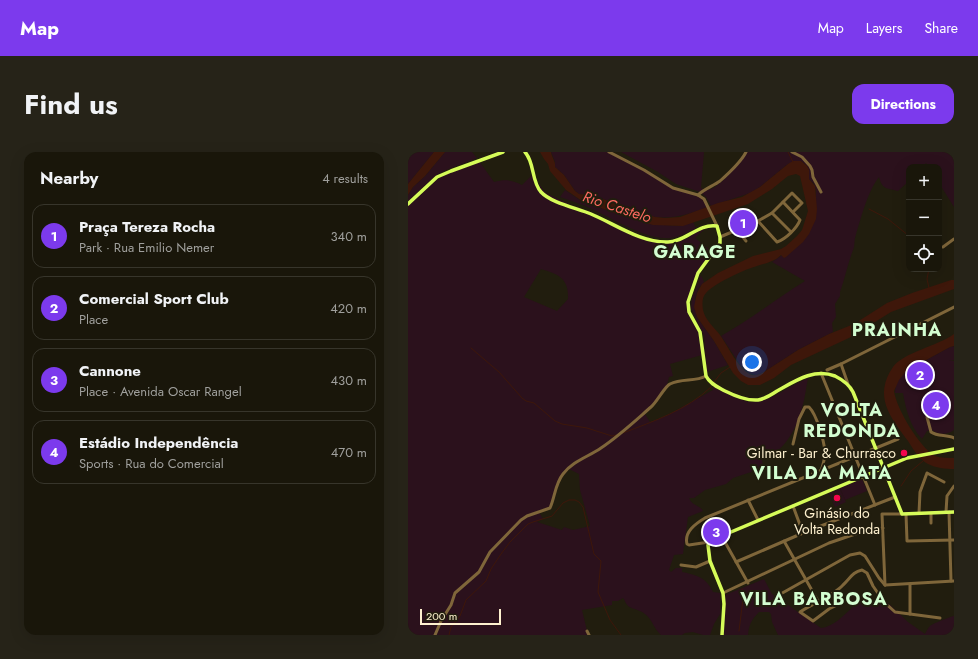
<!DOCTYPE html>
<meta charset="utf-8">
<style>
body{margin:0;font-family:Jost,sans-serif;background:#262318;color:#f1f3f6}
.controls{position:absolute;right:12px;top:12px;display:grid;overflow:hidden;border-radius:8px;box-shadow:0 4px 16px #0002}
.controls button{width:36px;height:36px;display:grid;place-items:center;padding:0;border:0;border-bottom:1px solid #37352b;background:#19160a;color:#f1f3f6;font:20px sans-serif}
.scale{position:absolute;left:12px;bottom:10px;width:81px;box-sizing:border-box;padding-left:4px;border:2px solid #fef1cf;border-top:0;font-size:11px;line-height:14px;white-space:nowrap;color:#fef1cf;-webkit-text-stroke:3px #211d0e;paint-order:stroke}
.you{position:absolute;left:344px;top:210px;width:14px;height:14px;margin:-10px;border:3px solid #fff;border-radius:50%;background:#1a73e8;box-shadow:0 0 0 6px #1a73e833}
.badge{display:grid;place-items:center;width:26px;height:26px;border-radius:50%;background:#7c3aed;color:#fff;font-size:13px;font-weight:700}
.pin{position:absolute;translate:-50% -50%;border:2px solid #fff;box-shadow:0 1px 4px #0006}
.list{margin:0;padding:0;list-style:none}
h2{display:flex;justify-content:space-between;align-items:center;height:52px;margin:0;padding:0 16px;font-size:17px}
h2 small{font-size:13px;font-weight:400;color:#9f9f9c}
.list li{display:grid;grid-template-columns:26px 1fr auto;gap:12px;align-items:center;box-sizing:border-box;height:64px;margin:0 8px 8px;padding:0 8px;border:1px solid #37352b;border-radius:12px}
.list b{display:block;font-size:15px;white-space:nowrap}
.list p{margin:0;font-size:13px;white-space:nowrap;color:#9f9f9c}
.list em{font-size:13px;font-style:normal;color:#9f9f9c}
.icon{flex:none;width:22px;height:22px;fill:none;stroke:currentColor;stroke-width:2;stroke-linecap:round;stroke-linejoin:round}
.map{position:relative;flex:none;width:546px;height:483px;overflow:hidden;border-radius:12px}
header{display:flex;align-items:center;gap:24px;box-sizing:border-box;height:56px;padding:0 20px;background:#7c3aed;color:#fff}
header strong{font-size:19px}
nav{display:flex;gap:22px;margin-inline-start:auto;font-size:14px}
.intro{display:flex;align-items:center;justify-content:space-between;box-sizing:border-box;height:96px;padding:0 24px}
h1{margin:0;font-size:28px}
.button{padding:10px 18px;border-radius:12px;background:#7c3aed;color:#fff;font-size:14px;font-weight:700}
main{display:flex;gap:24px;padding:0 24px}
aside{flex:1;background:#19160a;border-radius:12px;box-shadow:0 4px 16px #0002}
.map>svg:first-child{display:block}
.green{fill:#2b111c;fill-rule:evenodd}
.water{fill:#3e170a}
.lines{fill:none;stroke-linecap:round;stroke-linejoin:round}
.stream{stroke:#3e170a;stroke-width:1}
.minor{stroke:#7f663a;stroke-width:3}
.major{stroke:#d6fb59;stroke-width:3.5}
.poi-dot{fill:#f4064d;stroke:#211d0e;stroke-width:1.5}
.labels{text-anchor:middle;stroke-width:4;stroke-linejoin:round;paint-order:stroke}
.poi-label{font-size:14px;fill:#fef1cf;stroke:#211d0e;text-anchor:end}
.water-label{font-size:15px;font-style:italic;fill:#fb6a60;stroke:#211d0e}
.district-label{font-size:18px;font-weight:bold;letter-spacing:1px;fill:#d3fed1;stroke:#211d0e}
</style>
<header>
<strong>Map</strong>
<nav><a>Map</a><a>Layers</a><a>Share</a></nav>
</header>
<div class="intro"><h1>Find us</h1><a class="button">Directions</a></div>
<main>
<aside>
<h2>Nearby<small>4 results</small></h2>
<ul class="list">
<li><span class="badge">1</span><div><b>Praça Tereza Rocha</b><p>Park · Rua Emilio Nemer</p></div><em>340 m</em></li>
<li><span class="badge">2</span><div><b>Comercial Sport Club</b><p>Place</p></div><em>420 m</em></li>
<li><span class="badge">3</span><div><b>Cannone</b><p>Place · Avenida Oscar Rangel</p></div><em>430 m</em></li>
<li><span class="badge">4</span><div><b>Estádio Independência</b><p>Sports · Rua do Comercial</p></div><em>470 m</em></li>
</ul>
</aside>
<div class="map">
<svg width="546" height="483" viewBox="0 0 546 483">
<rect width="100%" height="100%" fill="#211d0e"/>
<g class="green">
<polygon points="0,0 26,0 0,32"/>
<polygon points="37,0 64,0 69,6 38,18 30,22 0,49 0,43 5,35 17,24"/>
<path d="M143 0H204L248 24 264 35 286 42 294 47 299 55C282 62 266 67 247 65L186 44 171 42 167 39 156 23 147 15V10Z"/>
<path d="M213 0H296L293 36C293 36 298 38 299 38 312 37 331 10 339 0H546V55L531 31V15H521L518 11 514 15H501V29L490 39C478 36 474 37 471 25 460 38 452 69 447 86 446 90 447 94 445 98 440 111 437 126 432 140V144L427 152 428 165 424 171 425 180 390 198 356 220 348 223 341 221 333 214 313 184C342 168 368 147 397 129L364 110 374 103 408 63V39L406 32 401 27 399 14 393 9 380 12 352 35 342 41 303 54 298 45 292 40 268 32 250 20Z"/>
<path d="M71 9 86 30C97 27 104 28 114 33L125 22 128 29 138 41 163 53 181 59 196 68 249 90H268L280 86 286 81 297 77 287 86 305 100 295 112 279 153 280 161 291 181 294 203 262 212 265 224 261 225C258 241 249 251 237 262L242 270 258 264 305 238V235C317 240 331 249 343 250 360 251 385 232 400 226 398 236 397 246 394 256 389 277 375 301 354 308L355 315 349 318 325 326 318 332 297 338 286 346H281C285 355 291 352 295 359L280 365 275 402 266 403 261 418 263 420 268 416H274V420C288 423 298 425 305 440L312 441V462L306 472 302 483H295L285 480 277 481 274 483H253C246 477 244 467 237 462 228 455 220 459 216 447L215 446 210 449H204V453L174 458 180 483H0V54L32 25ZM133 117C150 122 161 126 160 147L149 159 116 145ZM161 317 171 322 172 338 182 374 165 378 156 375 154 378 129 370 135 367 131 360 143 355 152 328Z"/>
<path d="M157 38 172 48 215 64 222 65 240 72 272 74 285 70 288 76C277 82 269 87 256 86 236 86 203 66 184 57 174 52 163 49 152 45Z"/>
<polygon points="293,123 296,130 290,137 287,146 289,165 306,189 320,213 299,220 296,184 283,156 284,146"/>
<path d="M546 194V208L541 209H546V278C539 283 530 283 524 278L519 279 514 287C502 274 498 258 495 241H487C487 232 491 225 498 219L542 195Z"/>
<polygon points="454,327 459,339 437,348 432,336"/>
<polygon points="432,337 438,350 427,355 421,341"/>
<path d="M356 427 364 442 413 476C425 475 435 464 444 456L445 452 458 444 461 452 474 445 500 470 517 482C518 480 520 476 522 474 524 472 544 464 546 464V483H370L364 470 363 462 361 460H351C343 468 341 473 340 483H316L317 443Z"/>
</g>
<g class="water">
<polygon points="26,0 37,0 17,24 5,35 0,43 0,32"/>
<path d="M132 0H143C144 6 148 10 147 15L156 23 167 39 171 42 186 44 247 65 257 66 272 65 310 51 334 45 352 35 380 12 385 9H393L399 14 401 18V27L407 34 409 57 408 67 401 82 395 90 378 105 376 106 373 103C365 111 356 111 346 115 335 118 304 133 298 141 294 145 294 152 295 158 297 168 306 175 312 183 320 194 331 219 344 223 348 224 352 222 356 220L390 198 421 182 446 172 479 151 504 141 543 128H546V137L483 160 443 185 383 213 366 226 352 233H340L333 229 325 221 306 189 289 165 286 155 289 141 294 132 310 121 345 104 373 97 378 94 389 84 394 78 400 59 392 24 388 22 380 24 364 37 340 52 275 74 245 73 235 70 222 65 215 64 174 49 158 38 142 19 140 12 136 7Z"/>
<path d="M546 182V194L542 195 498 219 491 228 486 239C488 256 512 296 527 304 533 306 540 306 546 306V317C537 317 528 316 520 312 511 307 505 297 500 289 482 265 465 244 485 215 496 200 530 194 546 182Z"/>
</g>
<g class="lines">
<g class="stream">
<polyline points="380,0 385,10"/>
<polyline points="461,57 480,67 501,84"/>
<polyline points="521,117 519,127 521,136"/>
<polyline points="63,196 91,220 114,246 118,249 126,251 147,269 154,272 179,276 204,284 208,283"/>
<polyline points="306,230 313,221 322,215"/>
<path d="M215 281C246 269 279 258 303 235"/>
<polyline points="493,334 503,319 515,309"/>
<polyline points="331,479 335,447 334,437"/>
<polyline points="41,483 43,475 52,464 58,448 78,429 83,417 93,402 102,390 120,372 125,370 144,364 155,351 161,348 167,348 171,350 175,355 186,402 193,409 190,440 202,468 213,483"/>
</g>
<g class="minor">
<polyline points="201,0 236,18 265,36 290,43 296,47 309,74"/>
<polyline points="384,0 394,5 402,14 404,18 405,25 413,40"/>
<path d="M290 43C296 37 305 34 312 29 321 21 333 10 338 0"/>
<polyline points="338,61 343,72"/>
<polyline points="364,61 383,80"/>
<path d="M350 69 369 90C378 87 389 76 392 68L375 50"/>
<polyline points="329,78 338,89"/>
<polyline points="312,85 350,69 364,61 384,41 394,51 385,60"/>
<polyline points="535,95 546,87"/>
<polyline points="433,212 440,232"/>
<polyline points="419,218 433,212 546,155"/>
<polyline points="413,221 467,353"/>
<path d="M519 265 523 280C530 285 539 282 546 286"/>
<path d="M385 292 391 267 397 255H401C409 263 416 289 417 300 417 306 415 313 413 319"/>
<polyline points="340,348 350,368"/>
<polyline points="385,354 395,381"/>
<polyline points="538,360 539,344 546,334"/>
<polyline points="541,360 543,429"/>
<polyline points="511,361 512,340 519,321 536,330"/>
<polyline points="523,361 523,371"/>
<polyline points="498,362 499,389 546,388"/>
<polyline points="313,383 340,431"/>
<polyline points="376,389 410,449"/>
<path d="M301 390 281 393 279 392C276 380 287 372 297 366L490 287"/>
<polyline points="328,410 395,381 487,345"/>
<polyline points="273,413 288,415 302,409"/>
<polyline points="477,433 474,362 494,362"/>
<polyline points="477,433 546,429"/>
<polyline points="315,441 421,391 453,380 475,376"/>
<polyline points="369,444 442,403 452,401 457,404 471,426 477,433"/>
<path d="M433 451 421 457 405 469 392 460C404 452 426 443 435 433 442 427 444 420 454 418L459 421 465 434 476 450 487 460 532 466"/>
<polyline points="502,462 502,432"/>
<polyline points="179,479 181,483"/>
<path d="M27 483 33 469 43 453 47 441 71 420 82 400 113 368 119 364 142 356C147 345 147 332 155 322 165 309 180 305 193 296 211 284 227 269 243 255 249 250 257 234 262 232 274 226 287 230 298 224"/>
</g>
<g class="major">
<path d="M117 0C127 11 123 29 133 40 143 51 169 56 183 62 207 72 233 91 260 90 278 90 290 71 309 74L312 85V91L290 121 280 150 281 160 292 180 298 224C302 232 310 235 317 239 327 244 339 249 350 248 357 247 363 243 369 239 387 229 406 216 427 224 435 228 441 232 445 240L494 362 546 360"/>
<polyline points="0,52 29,25 43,19 95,0"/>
<polyline points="314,483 316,452 315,441 302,409 300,393 304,388 499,306 546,297"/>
</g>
</g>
<g class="poi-dot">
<circle cx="496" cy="301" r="4"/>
<circle cx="429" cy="346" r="4"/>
</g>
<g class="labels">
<g class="poi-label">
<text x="488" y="306">Gilmar - Bar &amp; Churrasco</text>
<text x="429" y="366" text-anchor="middle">Ginásio do<tspan x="429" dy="16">Volta Redonda</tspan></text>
</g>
<g class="water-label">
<text transform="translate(209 55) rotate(18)" y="5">Rio Castelo</text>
</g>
<g class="district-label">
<text x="287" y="106">GARAGE</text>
<text x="489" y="184">PRAINHA</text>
<text x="444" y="264">VOLTA<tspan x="444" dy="21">REDONDA</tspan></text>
<text x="414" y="327">VILA DA MATA</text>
<text x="406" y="453">VILA BARBOSA</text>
</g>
</g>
</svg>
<div class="controls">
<button>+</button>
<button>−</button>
<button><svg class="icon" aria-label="locate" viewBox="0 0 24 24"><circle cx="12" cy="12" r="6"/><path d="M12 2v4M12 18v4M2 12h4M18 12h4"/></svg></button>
</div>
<div class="scale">200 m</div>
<div class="you"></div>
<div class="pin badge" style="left:335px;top:71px">1</div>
<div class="pin badge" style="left:512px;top:223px">2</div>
<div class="pin badge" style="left:308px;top:380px">3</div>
<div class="pin badge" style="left:528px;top:253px">4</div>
</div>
</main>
